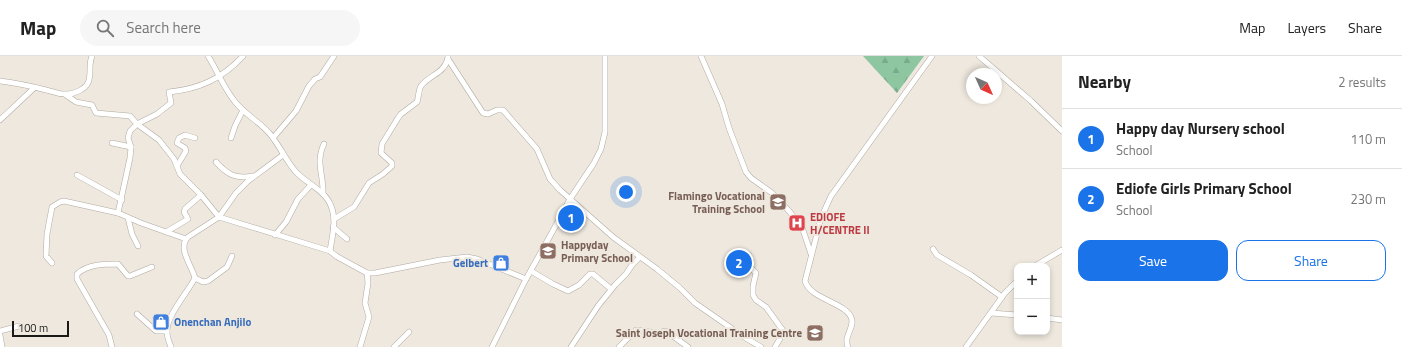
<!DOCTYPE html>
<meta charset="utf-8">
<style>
body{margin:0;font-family:"Titillium Web",sans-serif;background:#f6f6f6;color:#222}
.controls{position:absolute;right:12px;bottom:12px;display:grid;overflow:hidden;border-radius:8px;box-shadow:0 2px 6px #0003}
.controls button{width:36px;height:36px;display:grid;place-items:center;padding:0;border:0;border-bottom:1px solid #e0e0e0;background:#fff;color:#222;font:20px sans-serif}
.compass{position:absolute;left:966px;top:12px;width:36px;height:36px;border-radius:50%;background:#fff;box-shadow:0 2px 6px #0003;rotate:135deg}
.scale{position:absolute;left:12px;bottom:10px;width:57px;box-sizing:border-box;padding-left:4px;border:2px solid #1b1916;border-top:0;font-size:11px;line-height:14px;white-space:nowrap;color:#1b1916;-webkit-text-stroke:3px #eee8de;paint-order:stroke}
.you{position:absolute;left:626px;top:136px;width:14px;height:14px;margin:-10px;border:3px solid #fff;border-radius:50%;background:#1a73e8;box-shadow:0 0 0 6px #1a73e833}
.badge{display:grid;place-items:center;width:26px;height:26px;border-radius:50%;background:#1a73e8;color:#fff;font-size:13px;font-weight:700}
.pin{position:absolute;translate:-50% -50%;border:2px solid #fff;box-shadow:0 1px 4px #0006}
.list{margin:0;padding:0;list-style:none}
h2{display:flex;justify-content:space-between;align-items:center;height:52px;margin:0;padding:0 16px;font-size:17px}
h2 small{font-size:13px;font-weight:400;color:#767676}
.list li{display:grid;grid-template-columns:26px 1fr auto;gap:12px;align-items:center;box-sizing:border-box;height:60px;padding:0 16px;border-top:1px solid #e0e0e0}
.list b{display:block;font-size:15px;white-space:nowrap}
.list p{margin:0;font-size:13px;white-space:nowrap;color:#767676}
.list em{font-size:13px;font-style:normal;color:#767676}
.actions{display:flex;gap:8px;padding:12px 16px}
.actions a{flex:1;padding:9px 0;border:1px solid #1a73e8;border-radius:12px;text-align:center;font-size:14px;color:#1a73e8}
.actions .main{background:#1a73e8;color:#fff}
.icon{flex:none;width:22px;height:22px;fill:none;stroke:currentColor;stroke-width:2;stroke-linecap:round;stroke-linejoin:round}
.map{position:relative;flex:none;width:1062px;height:291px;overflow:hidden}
header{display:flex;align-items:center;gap:24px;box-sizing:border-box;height:56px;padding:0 20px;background:#fff;border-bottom:1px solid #e0e0e0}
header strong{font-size:19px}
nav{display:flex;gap:22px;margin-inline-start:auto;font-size:14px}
.search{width:280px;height:36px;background:#f6f6f6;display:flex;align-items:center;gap:10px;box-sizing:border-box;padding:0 14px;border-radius:22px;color:#767676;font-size:15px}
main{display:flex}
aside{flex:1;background:#fff}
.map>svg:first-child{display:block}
.forest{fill:url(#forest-firs)}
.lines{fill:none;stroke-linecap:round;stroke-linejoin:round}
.minor-casing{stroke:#b0aaa1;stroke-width:6}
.minor{stroke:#fff;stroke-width:5}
.labels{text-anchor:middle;stroke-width:4;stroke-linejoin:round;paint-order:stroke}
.education-label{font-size:11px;font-weight:bold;fill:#785e54;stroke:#eee8de;text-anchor:end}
.health-label{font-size:11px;font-weight:bold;fill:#be3a42;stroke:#eee8de;text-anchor:start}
.shop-label{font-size:11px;font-weight:bold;fill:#366cbe;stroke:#eee8de;text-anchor:end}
</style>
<header>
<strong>Map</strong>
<div class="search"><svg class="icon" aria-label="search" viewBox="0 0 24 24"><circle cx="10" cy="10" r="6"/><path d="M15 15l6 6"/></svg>Search here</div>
<nav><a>Map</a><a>Layers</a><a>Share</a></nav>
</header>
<main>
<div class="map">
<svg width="1062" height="291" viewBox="0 0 1062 291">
<defs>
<pattern id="forest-firs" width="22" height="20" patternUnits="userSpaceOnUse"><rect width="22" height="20" fill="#8dc6a0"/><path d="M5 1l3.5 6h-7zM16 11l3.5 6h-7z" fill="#79aa89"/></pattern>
</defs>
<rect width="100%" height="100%" fill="#eee8de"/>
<polygon class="forest" points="863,0 924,0 897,37"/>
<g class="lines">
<g class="minor-casing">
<g id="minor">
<path d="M208 0C218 16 224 33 236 47 246 59 260 66 270 78 280 90 286 105 296 116 306 127 326 135 331 150 337 164 332 181 330 195"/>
<polyline points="701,0 722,48 729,72 746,116 751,122 772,137 790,156 803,174 811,198"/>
<polyline points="979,0 1031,45 1062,75"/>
<polyline points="448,3 483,57 488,58 497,54 503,54 537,93 550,123 560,134 613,181 657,213 680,232 695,247 744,281 761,291"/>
<path d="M0 25C15 27 31 30 46 34 52 35 59 39 67 38 74 38 84 34 88 27 92 18 88 9 92 0"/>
<polyline points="66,39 76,46 92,49 96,57 130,60 137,68 159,84 174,103 180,118 201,139 219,161 330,195 336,200 367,217 375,217 440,204 467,201 477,203 526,223"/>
<polyline points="0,64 34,32"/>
<polyline points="231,82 235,70 243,54"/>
<polyline points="273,82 296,55 309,30 315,23 320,21 334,0"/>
<polyline points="112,87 131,91"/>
<path d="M216 106C228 119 235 123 253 120"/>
<polyline points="177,110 186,95 185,92 177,87 179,82 185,79 195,82"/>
<polyline points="77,119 122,144"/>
<path d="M323 138C324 120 315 106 324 88"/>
<path d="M118 157 130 102 131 91 128 82 130 75 137 68 157 58 171 47 169 36C199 33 222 23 243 0"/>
<polyline points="128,162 132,178 138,190"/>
<path d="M334 163 354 151 369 127 383 118 392 110V107L381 97 382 88 398 62 401 58 417 46C419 41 418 35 421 30 430 18 445 18 448 1"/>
<polyline points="333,171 347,183"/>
<polyline points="166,176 188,163 184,156 185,153 201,139"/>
<polyline points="275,179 286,166 298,143 311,129"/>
<polyline points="933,193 937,199 971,219 1002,241"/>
<polyline points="749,199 747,208 756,217 753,230 753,239 756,244 766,251 784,276 775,291"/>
<polyline points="52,207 46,200 47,178 52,151 60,146 64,145 118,157 141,167 186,183"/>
<polyline points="1035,210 1062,194"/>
<polyline points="531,215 553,228 568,235 579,229 590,218 593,218 611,233"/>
<polyline points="195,222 203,226 208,225 227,211 232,200"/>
<polyline points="991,257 1017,259"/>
<polyline points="137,258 156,275 167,275"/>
<polyline points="1047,262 1062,264"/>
<polyline points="0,275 19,270"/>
<polyline points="0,279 2,291"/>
<path d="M112 291 109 279 77 223V218C88 208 104 208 118 208L128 220H130L152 211"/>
<path d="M171 291C169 286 167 281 167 276 166 260 188 236 195 222 192 210 177 192 188 181L219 161 236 137 248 125 283 99"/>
<polyline points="360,291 369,261 365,247 368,227 367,217"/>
<polyline points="394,291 409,276"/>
<polyline points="492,291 526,223 560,162 570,143 594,107 601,93 605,76 605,0"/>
<polyline points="571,291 598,250 615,229 626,218 632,209 640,201"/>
<polyline points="619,291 636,274 657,277 666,275 688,291"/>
<path d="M848 291C843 279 856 271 851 261 844 246 810 243 805 225L821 162 831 140 932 0"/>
<polyline points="966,291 1005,237 1017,225"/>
</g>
</g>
<use href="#minor" class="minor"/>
</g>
<defs>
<g id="school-square" transform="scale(0.9)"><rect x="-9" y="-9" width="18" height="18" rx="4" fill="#8d6e63" stroke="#eee8de"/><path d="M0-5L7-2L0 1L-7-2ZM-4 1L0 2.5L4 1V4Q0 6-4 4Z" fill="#fff"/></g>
<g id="hospital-square" transform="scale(0.9)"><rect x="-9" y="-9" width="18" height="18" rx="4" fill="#e0444e" stroke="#eee8de"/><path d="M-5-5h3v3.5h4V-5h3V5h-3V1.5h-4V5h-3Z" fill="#fff"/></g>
<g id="shop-square" transform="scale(0.9)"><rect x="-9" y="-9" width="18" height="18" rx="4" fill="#3f7fe0" stroke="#eee8de"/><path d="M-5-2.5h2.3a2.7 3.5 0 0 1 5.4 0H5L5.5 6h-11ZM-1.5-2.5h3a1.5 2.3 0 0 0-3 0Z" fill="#fff"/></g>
</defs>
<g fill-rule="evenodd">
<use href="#school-square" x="778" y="146"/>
<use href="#hospital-square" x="797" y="167"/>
<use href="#school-square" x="548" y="195"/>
<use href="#shop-square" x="501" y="207"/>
<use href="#shop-square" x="161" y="266"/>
<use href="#school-square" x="815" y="277"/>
</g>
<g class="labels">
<g class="education-label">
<text x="765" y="144">Flamingo Vocational<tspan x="765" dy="13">Training School</tspan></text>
<text x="561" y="193" text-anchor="start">Happyday<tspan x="561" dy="13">Primary School</tspan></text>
<text x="802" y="281">Saint Joseph Vocational Training Centre</text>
</g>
<g class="health-label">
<text x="810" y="165">EDIOFE<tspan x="810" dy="13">H/CENTRE II</tspan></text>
</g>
<g class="shop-label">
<text x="488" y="211">Gelbert</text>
<text x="174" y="270" text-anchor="start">Onenchan Anjilo</text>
</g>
</g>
</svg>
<div class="controls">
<button>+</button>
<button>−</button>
</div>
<svg class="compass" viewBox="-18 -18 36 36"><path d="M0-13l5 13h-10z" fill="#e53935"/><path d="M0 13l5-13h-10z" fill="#767676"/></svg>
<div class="scale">100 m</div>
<div class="you"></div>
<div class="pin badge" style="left:571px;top:162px">1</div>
<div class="pin badge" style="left:739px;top:207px">2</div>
</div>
<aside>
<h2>Nearby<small>2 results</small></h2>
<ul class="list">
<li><span class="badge">1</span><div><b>Happy day Nursery school</b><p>School</p></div><em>110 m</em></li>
<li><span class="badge">2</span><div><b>Ediofe Girls Primary School</b><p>School</p></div><em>230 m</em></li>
</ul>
<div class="actions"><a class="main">Save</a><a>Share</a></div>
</aside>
</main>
